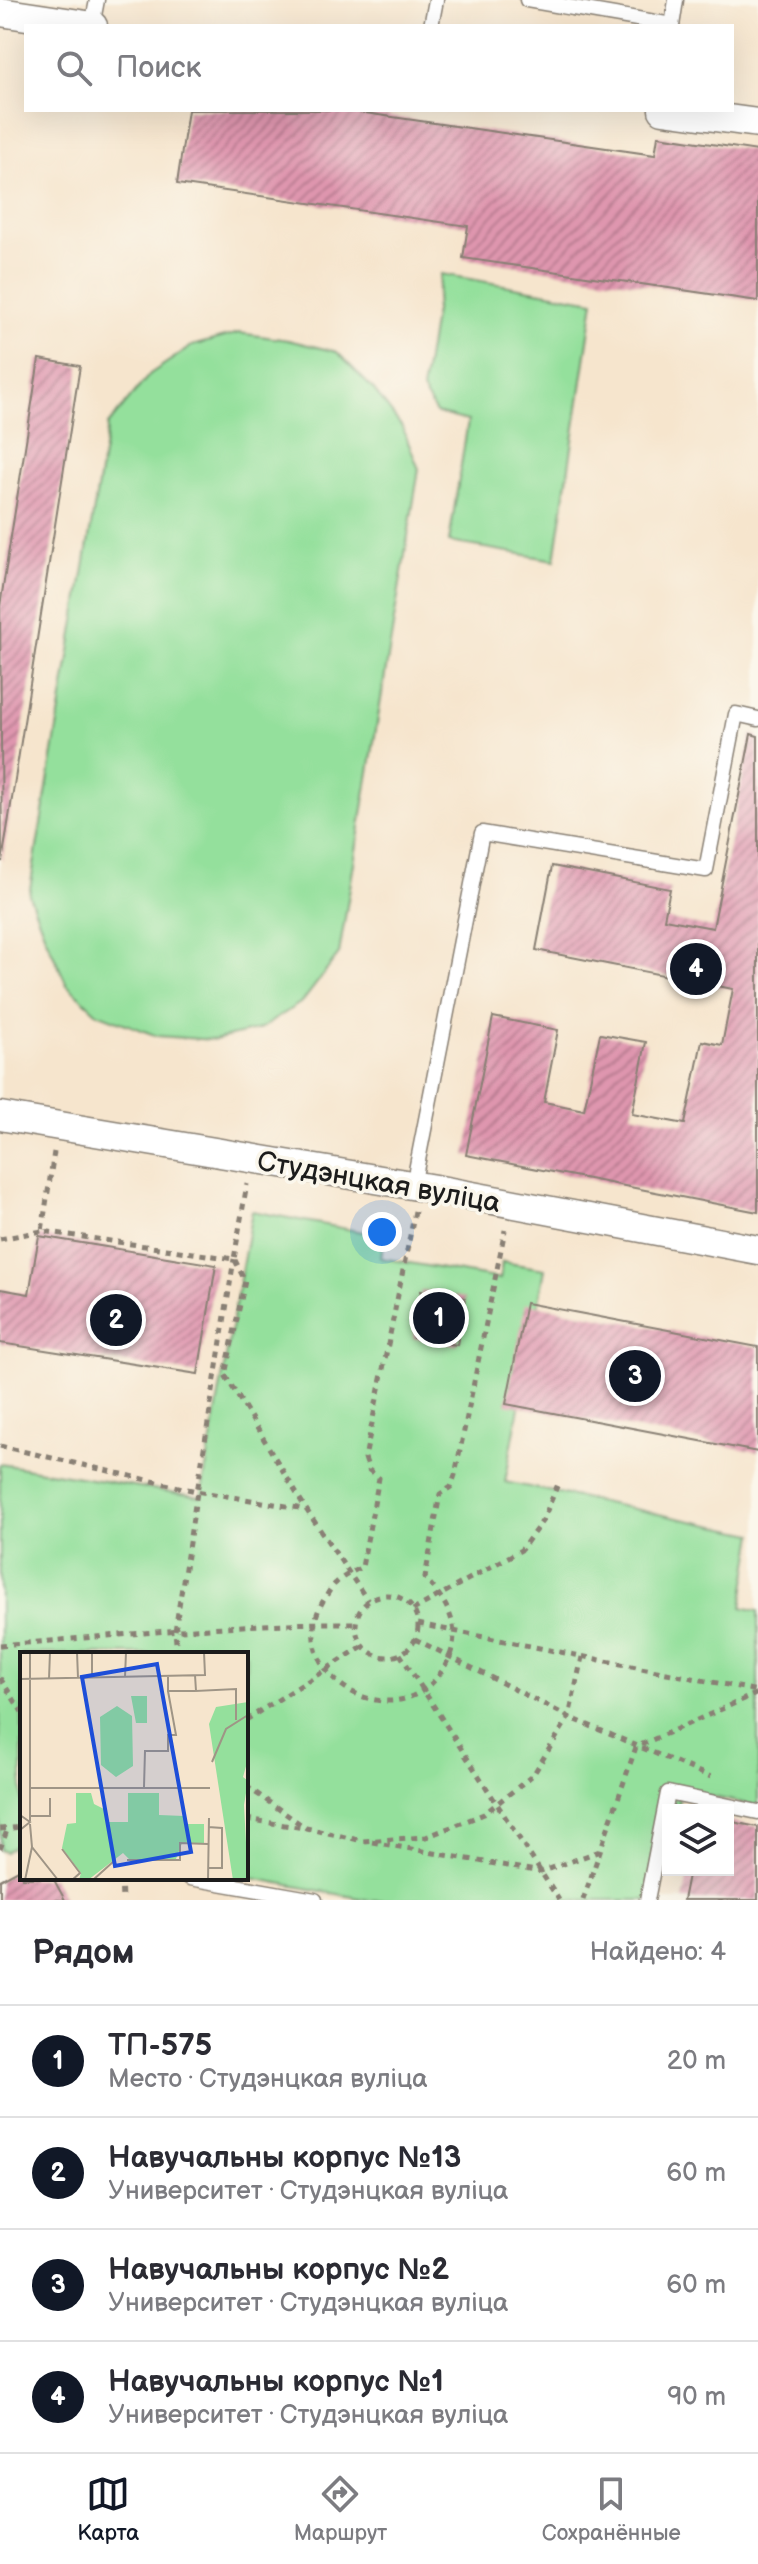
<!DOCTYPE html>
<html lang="ru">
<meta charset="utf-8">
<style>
body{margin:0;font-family:"Balsamiq Sans",sans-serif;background:#f7f7f7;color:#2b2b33}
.controls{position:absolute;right:24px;bottom:24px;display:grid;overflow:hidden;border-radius:0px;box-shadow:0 8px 32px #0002}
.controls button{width:72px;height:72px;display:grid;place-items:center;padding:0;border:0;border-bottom:2px solid #e1e1e2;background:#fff;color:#2b2b33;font:40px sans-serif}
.you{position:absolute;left:382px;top:1232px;width:28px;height:28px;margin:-20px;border:6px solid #fff;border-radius:50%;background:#1a73e8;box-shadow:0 0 0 12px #1a73e833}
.badge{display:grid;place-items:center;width:52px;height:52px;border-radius:50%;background:#111827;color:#fff;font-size:26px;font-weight:700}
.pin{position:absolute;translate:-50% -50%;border:4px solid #fff;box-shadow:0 2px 8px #0006}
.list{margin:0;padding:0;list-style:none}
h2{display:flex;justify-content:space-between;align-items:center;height:104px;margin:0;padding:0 32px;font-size:34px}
h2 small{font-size:26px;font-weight:400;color:#7c7c81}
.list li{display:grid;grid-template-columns:52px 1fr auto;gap:24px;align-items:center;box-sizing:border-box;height:112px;padding:0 32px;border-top:2px solid #e1e1e2}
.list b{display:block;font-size:30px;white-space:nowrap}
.list p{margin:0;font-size:26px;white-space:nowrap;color:#7c7c81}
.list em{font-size:26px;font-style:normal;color:#7c7c81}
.icon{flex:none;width:44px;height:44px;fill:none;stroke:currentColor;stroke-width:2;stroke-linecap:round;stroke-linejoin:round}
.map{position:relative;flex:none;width:758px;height:1900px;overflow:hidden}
.search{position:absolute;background:#fff;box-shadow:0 8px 32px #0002;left:24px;right:24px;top:24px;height:88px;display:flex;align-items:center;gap:20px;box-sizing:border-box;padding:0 28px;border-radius:0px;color:#7c7c81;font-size:30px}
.sheet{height:552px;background:#fff}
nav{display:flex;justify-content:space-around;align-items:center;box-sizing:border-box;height:112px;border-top:2px solid #e1e1e2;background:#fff;font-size:22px;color:#7c7c81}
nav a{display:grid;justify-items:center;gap:4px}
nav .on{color:#111827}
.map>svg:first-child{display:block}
.park{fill:#94e09c;stroke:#587e5c;stroke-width:2}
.building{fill:url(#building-hatch)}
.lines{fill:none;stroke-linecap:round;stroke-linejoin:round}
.lane-casing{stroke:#898074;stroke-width:17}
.street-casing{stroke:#898074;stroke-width:31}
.path{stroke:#898074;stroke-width:5;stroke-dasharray:6 6;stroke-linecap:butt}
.lane{stroke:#fff;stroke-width:14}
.street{stroke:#fff;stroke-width:28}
.labels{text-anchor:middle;stroke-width:7;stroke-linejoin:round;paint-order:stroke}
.street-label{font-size:28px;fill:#1c1c1c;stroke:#fbf7ec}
.inset-road{fill:none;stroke:#9f9586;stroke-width:2}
.view{fill:#1d4ed8;fill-opacity:0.15;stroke:#1d4ed8;stroke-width:4}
.inset-edge{fill:none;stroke:#1c1c1c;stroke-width:4}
</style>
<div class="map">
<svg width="758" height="1900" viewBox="0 0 758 1900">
<defs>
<pattern id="building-hatch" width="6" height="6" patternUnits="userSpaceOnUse" patternTransform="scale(2)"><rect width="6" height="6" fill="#df96af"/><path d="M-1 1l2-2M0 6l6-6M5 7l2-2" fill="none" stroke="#b47a8e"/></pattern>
</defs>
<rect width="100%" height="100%" fill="#fbf7ec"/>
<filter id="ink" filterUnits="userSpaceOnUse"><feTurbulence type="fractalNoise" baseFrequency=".0125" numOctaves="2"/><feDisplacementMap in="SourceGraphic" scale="16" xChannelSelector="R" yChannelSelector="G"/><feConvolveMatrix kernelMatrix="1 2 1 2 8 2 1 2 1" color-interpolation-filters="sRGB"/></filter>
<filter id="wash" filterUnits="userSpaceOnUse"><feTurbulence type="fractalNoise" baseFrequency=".006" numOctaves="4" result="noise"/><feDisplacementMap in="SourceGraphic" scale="32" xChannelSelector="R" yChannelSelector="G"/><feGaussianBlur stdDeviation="1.8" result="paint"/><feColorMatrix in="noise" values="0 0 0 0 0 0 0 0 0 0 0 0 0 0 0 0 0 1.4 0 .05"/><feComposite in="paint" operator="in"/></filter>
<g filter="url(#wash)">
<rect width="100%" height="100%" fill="#f6e5cd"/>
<g class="park">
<polygon points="441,274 594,301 555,560 449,542 468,421 436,413 422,390"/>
<polygon points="239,333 288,340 337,352 373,389 402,427 419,469 339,954 303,1001 260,1029 214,1040 157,1036 97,1013 67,985 45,936 29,895 108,425 150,374 192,346"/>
<polygon points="252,1211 384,1236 381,1258 500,1279 502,1262 545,1269 505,1482 754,1534 742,1607 758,1611 758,1806 681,1791 677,1810 668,1810 668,1847 656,1900 369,1900 246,1877 246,1654 22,1654 22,1840 5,1852 0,1850 0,1464 201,1497"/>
</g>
<g id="blocks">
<g class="building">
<polygon points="188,110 344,110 655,155 658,136 758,151 758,301 463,258 468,226 177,184"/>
<polygon points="39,359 80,366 2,862 0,606"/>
<polygon points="751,734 758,736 758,1212 466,1155 493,1017 558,1030 544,1102 584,1110 600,1034 646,1042 632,1114 685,1124 702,1041 722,1045 733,989 536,950 552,866 670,889 664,919 713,928"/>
<polygon points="39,1236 216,1265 198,1374 0,1343 0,1289 29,1294"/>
<polygon points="421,1291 465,1298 457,1345 413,1338"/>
<polygon points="526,1303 758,1347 758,1452 506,1404"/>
<polygon points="728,1821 758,1827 758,1900 683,1900 689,1870 728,1870"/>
<polygon points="22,1868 22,1878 53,1878 65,1900 0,1900 0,1880"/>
</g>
</g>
</g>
<g filter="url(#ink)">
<use href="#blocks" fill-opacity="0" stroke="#898074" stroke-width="2"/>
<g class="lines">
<g class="lane-casing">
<g id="lane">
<polyline points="527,0 672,25"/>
<polyline points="92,26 97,0"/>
<polyline points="431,26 436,0"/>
<polyline points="672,26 676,0"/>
<polyline points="413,1186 482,833 706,870 736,714 758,719"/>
<polyline points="190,1878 315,1900"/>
<polyline points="647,1900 668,1793 758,1812"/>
</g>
</g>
<g class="street-casing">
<g id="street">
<polyline points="0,12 93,26"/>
<polyline points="663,110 758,123"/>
<polyline points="0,1116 435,1189 758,1250"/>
</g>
</g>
<g class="path">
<polyline points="54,1152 42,1231 234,1259 247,1184"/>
<path d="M415 1211 365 1458 369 1470 379 1478 362 1567C354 1571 343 1576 336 1583 332 1586 328 1593 325 1598 275 1675 405 1750 448 1660 463 1628 447 1602 425 1578L440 1494 451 1487 455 1475 505 1230"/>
<polyline points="0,1239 42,1231"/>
<polyline points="235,1260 245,1281 225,1375 306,1509 368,1601"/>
<polyline points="0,1446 196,1491 305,1509"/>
<circle cx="387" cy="1626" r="31"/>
<polyline points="413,1610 521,1550 543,1520 558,1484"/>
<polyline points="418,1624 758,1691"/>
<polyline points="415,1639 569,1717 711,1777"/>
<path d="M0 1645C118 1636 237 1622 356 1623"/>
<polyline points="177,1654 175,1631 234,1259"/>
<polyline points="400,1654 559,1900"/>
<polyline points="0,1678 22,1712"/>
<polyline points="246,1720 363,1646"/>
<polyline points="246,1786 306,1828 363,1841 426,1837 484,1814 533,1775 569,1717 582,1657"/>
<polyline points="246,1819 304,1828"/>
<polyline points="0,1829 22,1827"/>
<polyline points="372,1842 541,1872 600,1851"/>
<polyline points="0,1849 8,1828"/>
<polyline points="121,1878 122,1900"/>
<polyline points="583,1900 636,1747 758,1693"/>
</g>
<use href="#lane" class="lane"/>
<use href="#street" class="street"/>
</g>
</g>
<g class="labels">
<g class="street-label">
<text transform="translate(379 1181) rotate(10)" y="10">Студэнцкая вуліца</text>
</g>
</g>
<g transform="translate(20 1652)">
<rect width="228" height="228" fill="#f6e5cd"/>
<path d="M111 44H127V71H116ZM228 50V107L223 125 228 129 224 153 228 228H213L189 72 196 55ZM97 54 112 64 113 114 96 125 81 113 80 65ZM56 141H71L74 152 86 158V170H108V141H139V163L164 164V172H184V191H162L156 207H109L103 201 68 228H59L61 221 42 196 47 172 56 171Z" fill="#94e09c"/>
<path class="inset-road" d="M10 0V169M57 0 58 26M148 23V39H175M175 23 176 39 216 37V68M105 25 106 0M72 26V0M0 27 185 23 184 0M29 27 30 0M192 110 206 77 228 63M124 135 125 99H148V83H156L148 39M10 136H190M0 163 10 170 0 178M10 164H30V146M10 172 12 195 38 228M188 175 202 176V216H188M42 197 60 221 52 228M107 208H160V191L188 192M5 228 12 195M73 228 94 209M188 228 189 166"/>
<path class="view" d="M137 12 171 200 95 214 62 25Z"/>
<rect width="228" height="228" class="inset-edge"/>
</g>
</svg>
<div class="controls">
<button><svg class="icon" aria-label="layers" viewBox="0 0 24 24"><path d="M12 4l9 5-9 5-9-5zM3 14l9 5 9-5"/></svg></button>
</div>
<div class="you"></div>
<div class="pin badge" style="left:439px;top:1318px">1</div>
<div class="pin badge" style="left:116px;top:1320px">2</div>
<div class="pin badge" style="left:635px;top:1376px">3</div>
<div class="pin badge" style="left:696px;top:969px">4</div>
<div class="search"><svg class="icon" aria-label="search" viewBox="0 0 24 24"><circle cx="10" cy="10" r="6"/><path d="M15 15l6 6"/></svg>Поиск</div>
</div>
<section class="sheet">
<h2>Рядом<small>Найдено: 4</small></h2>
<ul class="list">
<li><span class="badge">1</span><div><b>ТП-575</b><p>Место · Студэнцкая вуліца</p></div><em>20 m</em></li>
<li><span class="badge">2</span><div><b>Навучальны корпус №13</b><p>Университет · Студэнцкая вуліца</p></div><em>60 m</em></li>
<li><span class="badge">3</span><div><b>Навучальны корпус №2</b><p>Университет · Студэнцкая вуліца</p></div><em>60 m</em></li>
<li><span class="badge">4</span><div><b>Навучальны корпус №1</b><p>Университет · Студэнцкая вуліца</p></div><em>90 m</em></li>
</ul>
</section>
<nav>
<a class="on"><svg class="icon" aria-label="map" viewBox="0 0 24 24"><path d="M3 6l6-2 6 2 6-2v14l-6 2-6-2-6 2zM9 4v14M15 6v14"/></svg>Карта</a>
<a><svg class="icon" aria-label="directions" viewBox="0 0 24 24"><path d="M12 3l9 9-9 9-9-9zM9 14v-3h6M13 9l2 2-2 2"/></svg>Маршрут</a>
<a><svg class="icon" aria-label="saved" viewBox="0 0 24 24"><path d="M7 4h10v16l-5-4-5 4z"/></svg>Сохранённые</a>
</nav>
